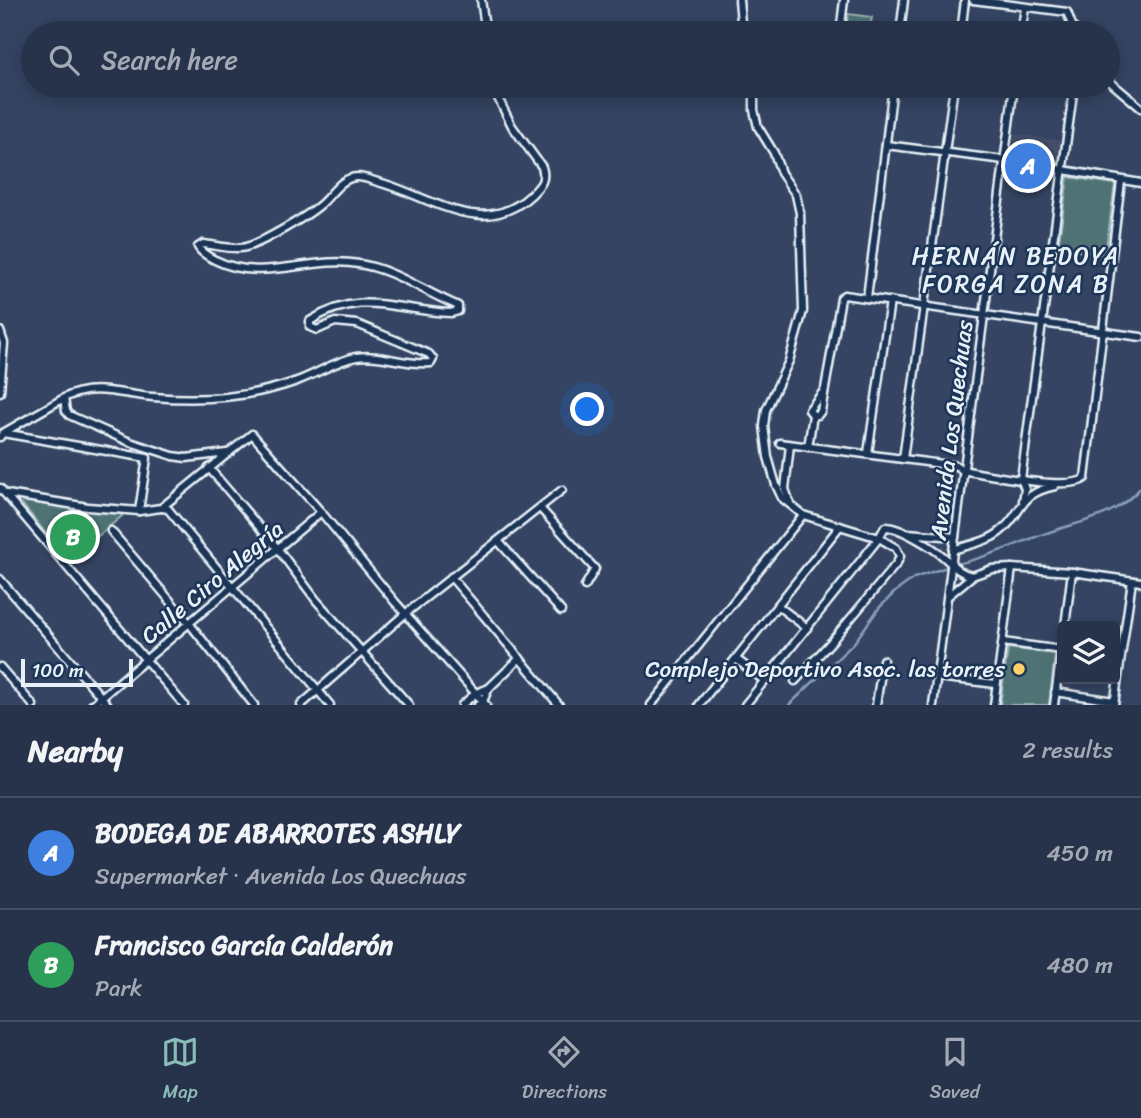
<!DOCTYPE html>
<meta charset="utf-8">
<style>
body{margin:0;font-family:Sriracha,sans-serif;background:#2f3b51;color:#f1f3f6}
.controls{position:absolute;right:21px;bottom:21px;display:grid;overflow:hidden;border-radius:7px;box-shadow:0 4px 18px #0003}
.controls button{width:63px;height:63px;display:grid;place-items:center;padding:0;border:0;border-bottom:2px solid #434e62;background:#27334a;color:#f1f3f6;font:35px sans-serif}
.scale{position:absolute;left:21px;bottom:18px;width:112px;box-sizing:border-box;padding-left:7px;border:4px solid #e8f1f8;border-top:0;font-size:19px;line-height:24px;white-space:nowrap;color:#e8f1f8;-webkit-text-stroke:5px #1d3557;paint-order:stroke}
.you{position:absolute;left:588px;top:410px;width:24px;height:24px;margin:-18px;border:5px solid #fff;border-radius:50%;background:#1a73e8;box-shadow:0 0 0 10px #1a73e833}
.badge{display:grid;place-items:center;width:46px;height:46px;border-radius:50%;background:#8bbbb9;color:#fff;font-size:23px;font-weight:700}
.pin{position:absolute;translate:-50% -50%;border:4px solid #fff;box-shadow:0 2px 7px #0006}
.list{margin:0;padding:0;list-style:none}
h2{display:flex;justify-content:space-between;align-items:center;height:91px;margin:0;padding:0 28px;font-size:30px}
h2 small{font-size:23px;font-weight:400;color:#a4aab5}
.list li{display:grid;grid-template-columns:46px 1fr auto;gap:21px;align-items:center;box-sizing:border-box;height:112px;padding:0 28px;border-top:2px solid #434e62}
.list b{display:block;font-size:26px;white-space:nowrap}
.list p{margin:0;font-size:23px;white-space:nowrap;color:#a4aab5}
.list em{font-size:23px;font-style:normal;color:#a4aab5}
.icon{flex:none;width:38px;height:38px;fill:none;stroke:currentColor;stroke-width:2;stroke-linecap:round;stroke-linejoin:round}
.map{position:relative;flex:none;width:1141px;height:705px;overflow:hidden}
.search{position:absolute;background:#27334a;box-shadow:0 4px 18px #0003;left:21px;right:21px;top:21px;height:77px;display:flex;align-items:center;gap:18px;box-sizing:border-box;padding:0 24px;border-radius:38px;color:#a4aab5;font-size:26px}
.sheet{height:315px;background:#27334a}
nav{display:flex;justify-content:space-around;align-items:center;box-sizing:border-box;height:98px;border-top:2px solid #434e62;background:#27334a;font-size:19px;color:#a4aab5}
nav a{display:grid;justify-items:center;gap:4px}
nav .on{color:#8bbbb9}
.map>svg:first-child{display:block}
.built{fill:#444e6a}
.green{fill:#4f7374;stroke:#9cb2b6;stroke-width:2}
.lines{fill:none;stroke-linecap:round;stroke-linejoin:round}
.stream{stroke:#879eb7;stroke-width:2.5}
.street-casing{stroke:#e8f1f8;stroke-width:11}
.street{stroke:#1d3557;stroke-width:6}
.poi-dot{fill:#ffd166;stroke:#1d3557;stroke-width:2.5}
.labels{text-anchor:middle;stroke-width:5;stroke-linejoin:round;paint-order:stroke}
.street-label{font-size:23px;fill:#e8f1f8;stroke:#1d3557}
.poi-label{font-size:23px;fill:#e8f1f8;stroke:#1d3557;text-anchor:end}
.neighbourhood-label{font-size:24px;letter-spacing:2px;fill:#e8f1f8;stroke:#1d3557}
</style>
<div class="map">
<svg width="1141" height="705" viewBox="0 0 1141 705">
<rect width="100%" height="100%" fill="#344462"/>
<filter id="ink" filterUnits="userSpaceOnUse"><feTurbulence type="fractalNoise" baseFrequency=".0143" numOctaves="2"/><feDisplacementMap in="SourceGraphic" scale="14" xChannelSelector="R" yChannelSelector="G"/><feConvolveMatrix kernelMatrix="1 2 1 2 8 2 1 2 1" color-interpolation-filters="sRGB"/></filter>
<g filter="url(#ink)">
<polygon class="built" points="1015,134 1063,141 1060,163 1011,156"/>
<g class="green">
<polygon points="848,14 872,17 869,33 845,33"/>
<polygon points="1068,177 1115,184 1105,255 1058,248"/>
<polygon points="23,501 87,511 121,513 122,516 72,558 66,558 22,504"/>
<polygon points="1008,648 1055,654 1049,705 1000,705"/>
</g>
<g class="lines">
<g class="stream">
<path d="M956 564C987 558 1015 544 1044 534 1079 521 1116 518 1141 487"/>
<polyline points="789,705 854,643 879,608 895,592 914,578 950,566"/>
</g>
<g class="street-casing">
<g id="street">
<polyline points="481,0 486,33"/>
<polyline points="739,0 742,33"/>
<polyline points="973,0 1067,12 1075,33"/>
<polyline points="840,33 844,0"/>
<polyline points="900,33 904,0"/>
<polyline points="961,33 965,0"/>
<polyline points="1021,33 1025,8"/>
<polyline points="1108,80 1141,108"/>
<polyline points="754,86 754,110 758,127 774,153 781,173 796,195 800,213 803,311 789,361 766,410 764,426 768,457 776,485 782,498 803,515 879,538 896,548 900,556 897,563 831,642 795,681"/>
<polyline points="886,145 1004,160 1141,183"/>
<polyline points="867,298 893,86"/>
<polyline points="0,331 4,343 0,392"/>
<polyline points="813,415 818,415 821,411 841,298 844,295 1141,337"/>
<polyline points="3,433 147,458 139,511"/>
<polyline points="0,437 3,433 64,398"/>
<path d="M780 443 957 466 962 470C985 474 1070 492 1085 478L1121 181"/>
<polyline points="808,447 813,415 809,410 823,392"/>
<path d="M227 453 186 458 173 456 130 442 69 415 66 411 64 398C94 382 122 395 153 397 204 401 249 398 297 381 317 374 335 361 356 357 381 353 406 366 431 363L433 359 429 354 357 324 335 322 317 330 310 327V321C362 288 396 311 451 313L458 311V306L454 304C423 291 393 269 359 264 310 255 263 284 215 260 208 256 202 254 198 247L203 244C215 245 228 249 240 248 255 248 307 216 320 205 331 196 341 177 357 177 364 177 371 180 378 182 431 196 483 241 532 194 541 185 546 180 542 167L512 126 492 86"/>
<polyline points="868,453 890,301"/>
<polyline points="903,459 954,86"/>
<polyline points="209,468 278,549 316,600 409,705"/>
<polyline points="0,488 184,705"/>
<polyline points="7,494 88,507 139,511 161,508 252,434 321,512 395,602 486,705"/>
<polyline points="1023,501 1025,489 1021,479 1074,86"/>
<polyline points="790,503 785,489 790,445"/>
<polyline points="162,508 168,509 330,705"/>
<polyline points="540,508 595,569 585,586"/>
<polyline points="111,531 189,623 254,705"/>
<polyline points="908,533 955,537"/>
<polyline points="499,542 561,611"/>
<path d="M953 550C968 545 988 542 1001 531 1025 511 1017 494 1055 486"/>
<polyline points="451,577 559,705"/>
<polyline points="0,579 108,705"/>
<polyline points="948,596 972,576"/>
<polyline points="778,606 807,628"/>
<polyline points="1065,626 1072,572"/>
<polyline points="1003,642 1062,650"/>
<polyline points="736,659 765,681"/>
<polyline points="0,667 33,705"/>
<polyline points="937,677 996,684"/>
<polyline points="1055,692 1114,701"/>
<polyline points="92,705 321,512"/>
<polyline points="301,705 405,614 562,490"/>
<polyline points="462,705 476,693 489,688"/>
<polyline points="478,705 483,701 489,688 520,658"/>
<polyline points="651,705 803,515"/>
<polyline points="699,705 840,526"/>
<path d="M745 705 879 538 885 527C899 526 934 548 945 558 954 566 959 573 972 576L992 569 1012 568 1072 572 1141 582"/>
<polyline points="876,705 883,660"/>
<polyline points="933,705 1014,86"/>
<polyline points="994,705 1012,568"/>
<polyline points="1054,705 1062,644"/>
<polyline points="1114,705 1132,581"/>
</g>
</g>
<use href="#street" class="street"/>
</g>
</g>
<circle class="poi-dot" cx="1019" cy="669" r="7"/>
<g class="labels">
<g class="street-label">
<text transform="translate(951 430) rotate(-83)" y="8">Avenida Los Quechuas</text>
<text transform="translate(212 582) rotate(-40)" y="8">Calle Ciro Alegría</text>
</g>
<g class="poi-label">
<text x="1005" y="677">Complejo Deportivo Asoc. las torres</text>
</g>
<g class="neighbourhood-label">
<text x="1016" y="264">HERNÁN BEDOYA<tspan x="1016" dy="28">FORGA ZONA B</tspan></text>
</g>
</g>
</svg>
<div class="controls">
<button><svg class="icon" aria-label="layers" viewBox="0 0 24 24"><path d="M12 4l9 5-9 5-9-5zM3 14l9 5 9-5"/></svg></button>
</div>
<div class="scale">100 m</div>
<div class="you"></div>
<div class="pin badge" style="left:1028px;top:166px;background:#3f7fe0">A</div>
<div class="pin badge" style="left:73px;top:537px;background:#2e9e5b">B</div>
<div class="search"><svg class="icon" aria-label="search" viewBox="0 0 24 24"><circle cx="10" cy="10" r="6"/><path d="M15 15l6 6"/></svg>Search here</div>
</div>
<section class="sheet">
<h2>Nearby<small>2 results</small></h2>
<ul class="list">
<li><span class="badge" style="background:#3f7fe0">A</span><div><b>BODEGA DE ABARROTES ASHLY</b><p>Supermarket · Avenida Los Quechuas</p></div><em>450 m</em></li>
<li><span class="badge" style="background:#2e9e5b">B</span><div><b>Francisco García Calderón</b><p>Park</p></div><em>480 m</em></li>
</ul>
</section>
<nav>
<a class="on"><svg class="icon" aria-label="map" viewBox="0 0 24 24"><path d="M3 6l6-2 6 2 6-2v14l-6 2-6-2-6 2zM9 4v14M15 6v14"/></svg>Map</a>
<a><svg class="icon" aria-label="directions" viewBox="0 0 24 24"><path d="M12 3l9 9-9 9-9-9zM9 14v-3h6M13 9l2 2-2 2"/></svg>Directions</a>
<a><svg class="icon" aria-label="saved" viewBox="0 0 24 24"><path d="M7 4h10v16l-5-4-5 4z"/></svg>Saved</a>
</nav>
